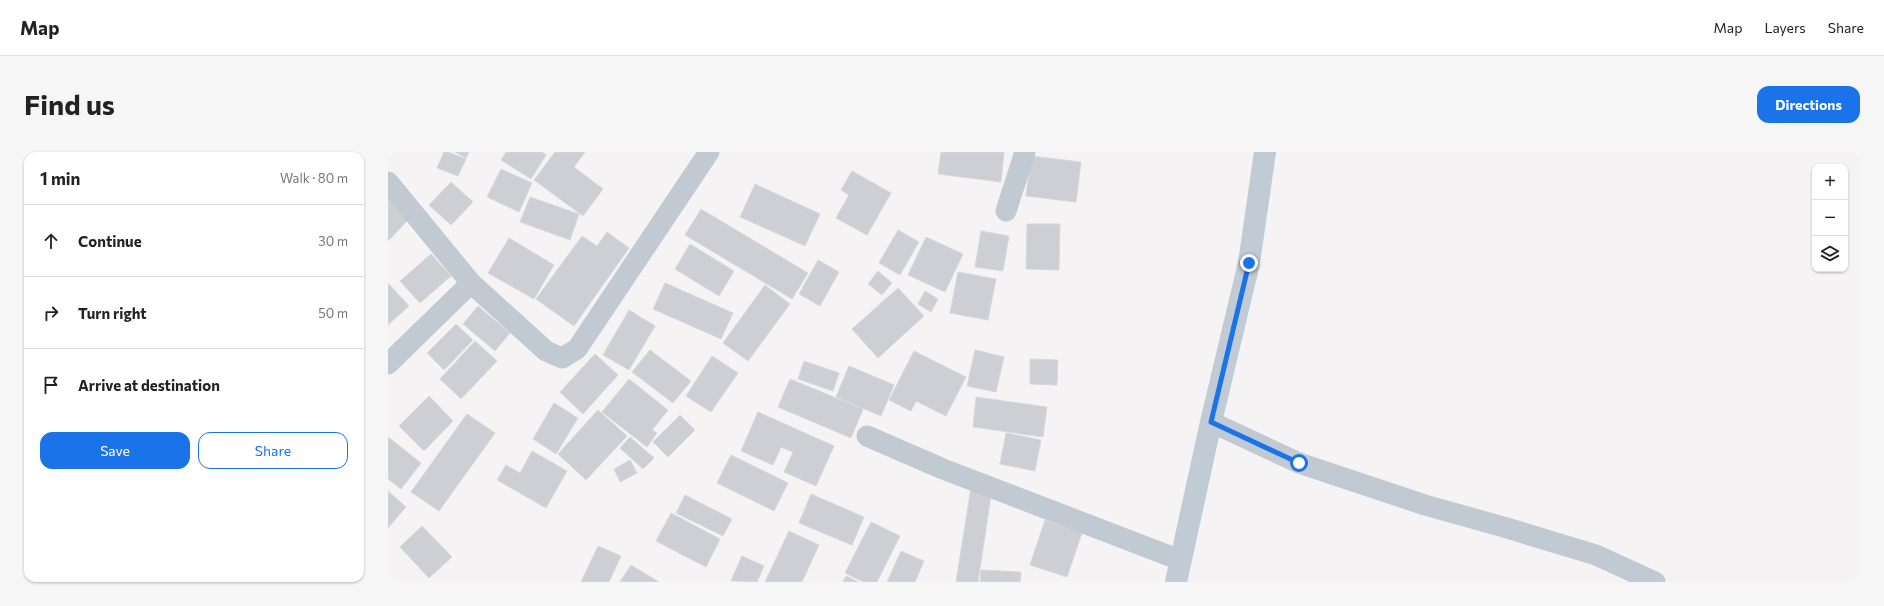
<!DOCTYPE html>
<meta charset="utf-8">
<style>
body{margin:0;font-family:Commissioner,sans-serif;background:#f6f6f6;color:#222}
.controls{position:absolute;right:12px;top:12px;display:grid;overflow:hidden;border-radius:8px;box-shadow:0 1px 3px #0004}
.controls button{width:36px;height:36px;display:grid;place-items:center;padding:0;border:0;border-bottom:1px solid #e0e0e0;background:#fff;color:#222;font:20px sans-serif}
.stop{position:absolute;width:12px;height:12px;margin:-9px;border:3px solid #1a73e8;border-radius:50%;background:#fff}
.stop.end{background:#1a73e8;border-color:#fff;box-shadow:0 1px 4px #0008}
.list{margin:0;padding:0;list-style:none}
h2{display:flex;justify-content:space-between;align-items:center;height:52px;margin:0;padding:0 16px;font-size:17px}
h2 small{font-size:13px;font-weight:400;color:#767676}
.list li{display:grid;grid-template-columns:26px 1fr auto;gap:12px;align-items:center;box-sizing:border-box;height:72px;padding:0 16px;border-top:1px solid #e0e0e0}
.list b{display:block;font-size:15px;white-space:nowrap}
.list em{font-size:13px;font-style:normal;color:#767676}
.actions{display:flex;gap:8px;padding:12px 16px}
.actions a{flex:1;padding:9px 0;border:1px solid #1a73e8;border-radius:12px;text-align:center;font-size:14px;color:#1a73e8}
.actions .main{background:#1a73e8;color:#fff}
.icon{flex:none;width:22px;height:22px;fill:none;stroke:currentColor;stroke-width:2;stroke-linecap:round;stroke-linejoin:round}
.map{position:relative;flex:none;width:1472px;height:430px;overflow:hidden;border-radius:12px}
header{display:flex;align-items:center;gap:24px;box-sizing:border-box;height:56px;padding:0 20px;background:#fff;border-bottom:1px solid #e0e0e0}
header strong{font-size:19px}
nav{display:flex;gap:22px;margin-inline-start:auto;font-size:14px}
.intro{display:flex;align-items:center;justify-content:space-between;box-sizing:border-box;height:96px;padding:0 24px}
h1{margin:0;font-size:28px}
.button{padding:10px 18px;border-radius:12px;background:#1a73e8;color:#fff;font-size:14px;font-weight:700}
main{display:flex;gap:24px;padding:0 24px}
aside{flex:1;background:#fff;border-radius:12px;box-shadow:0 1px 3px #0004}
.map>svg:first-child{display:block}
.building{fill:#cdcfd5;stroke:#d7d9de}
.lines{fill:none;stroke-linecap:round;stroke-linejoin:round}
.street{stroke:#c1cad2;stroke-width:21}
.secondary{stroke:#c1cbd6;stroke-width:22}
.route{stroke:#1a73e8;stroke-width:5}
</style>
<header>
<strong>Map</strong>
<nav><a>Map</a><a>Layers</a><a>Share</a></nav>
</header>
<div class="intro"><h1>Find us</h1><a class="button">Directions</a></div>
<main>
<aside>
<h2>1 min<small>Walk · 80 m</small></h2>
<ul class="list">
<li><svg class="icon" aria-label="ahead" viewBox="0 0 24 24"><path d="M12 20V5M6 11l6-6 6 6"/></svg><div><b>Continue</b></div><em>30 m</em></li>
<li><svg class="icon" aria-label="right" viewBox="0 0 24 24"><path d="M7 20v-9h11M14 6l5 5-5 5"/></svg><div><b>Turn right</b></div><em>50 m</em></li>
<li><svg class="icon" aria-label="arrive" viewBox="0 0 24 24"><path d="M6 21V4h12l-3 4 3 4H6"/></svg><div><b>Arrive at destination</b></div></li>
</ul>
<div class="actions"><a class="main">Save</a><a>Share</a></div>
</aside>
<div class="map">
<svg width="1472" height="430" viewBox="0 0 1472 430">
<rect width="100%" height="100%" fill="#f5f3f3"/>
<g class="building">
<polygon points="56,0 60,0 78,7 70,24 49,16"/>
<polygon points="67,0 81,0 78,6"/>
<polygon points="118,0 154,0 158,3 143,27 113,8"/>
<polygon points="167,0 197,0 186,15 215,37 195,64 146,28"/>
<polygon points="553,0 616,0 613,30 550,22"/>
<polygon points="643,4 693,10 688,50 638,44"/>
<polygon points="113,17 144,31 131,60 99,45"/>
<polygon points="464,19 503,41 479,83 448,66 461,43 453,38"/>
<polygon points="63,30 85,50 63,73 41,53"/>
<polygon points="367,32 432,62 417,94 352,65"/>
<polygon points="142,45 191,62 182,88 132,70"/>
<polygon points="0,46 22,66 0,89"/>
<polygon points="313,57 420,121 404,147 297,83"/>
<polygon points="639,72 672,72 671,118 638,117"/>
<polygon points="510,78 531,90 512,123 491,111"/>
<polygon points="593,79 621,84 615,119 587,115"/>
<polygon points="219,80 241,96 186,174 148,147 194,84 209,94"/>
<polygon points="538,85 575,102 557,140 520,123"/>
<polygon points="121,86 166,113 146,147 100,121"/>
<polygon points="302,92 346,119 331,144 287,117"/>
<polygon points="43,102 63,124 32,151 12,129"/>
<polygon points="430,108 451,120 432,154 411,142"/>
<polygon points="490,119 504,131 494,143 480,132"/>
<polygon points="570,120 608,127 600,168 562,161"/>
<polygon points="0,131 21,154 0,173"/>
<polygon points="277,131 345,161 333,187 265,157"/>
<polygon points="377,133 402,152 360,209 335,191"/>
<polygon points="510,136 536,164 490,206 464,177"/>
<polygon points="537,139 550,147 543,160 530,152"/>
<polygon points="90,154 122,181 107,199 75,172"/>
<polygon points="241,158 267,174 241,218 215,203"/>
<polygon points="68,172 85,188 56,218 39,201"/>
<polygon points="87,189 109,209 73,247 52,227"/>
<polygon points="262,198 303,229 285,251 244,220"/>
<polygon points="587,198 616,205 608,240 579,234"/>
<polygon points="526,199 578,225 558,264 528,249 523,259 501,248"/>
<polygon points="207,202 230,223 195,262 172,240"/>
<polygon points="324,204 350,221 323,260 298,244"/>
<polygon points="642,207 670,208 669,233 642,232"/>
<polygon points="416,209 451,221 445,239 410,227"/>
<polygon points="461,214 506,233 493,264 448,245"/>
<polygon points="241,227 280,258 264,278 269,281 259,295 214,260"/>
<polygon points="402,227 475,257 463,286 390,255"/>
<polygon points="41,244 65,269 36,299 11,274"/>
<polygon points="588,245 659,255 655,285 585,275"/>
<polygon points="166,251 190,266 168,302 145,287"/>
<polygon points="210,258 239,284 198,328 170,302"/>
<polygon points="370,260 446,294 428,334 396,320 405,300 393,295 385,313 353,299"/>
<polygon points="79,262 107,281 51,359 23,340"/>
<polygon points="292,263 307,278 280,305 265,290"/>
<polygon points="618,281 653,288 647,319 612,312"/>
<polygon points="0,285 33,311 13,337 0,327"/>
<polygon points="242,285 266,306 255,317 232,296"/>
<polygon points="144,299 179,319 158,356 109,328 118,313 132,321"/>
<polygon points="343,303 400,331 386,359 329,331"/>
<polygon points="242,308 249,321 232,330 226,317"/>
<polygon points="583,335 604,338 590,430 568,430"/>
<polygon points="0,339 18,355 0,376"/>
<polygon points="423,342 476,365 464,393 411,371"/>
<polygon points="297,343 344,367 335,384 288,361"/>
<polygon points="283,361 332,387 318,415 268,389"/>
<polygon points="657,368 694,381 679,425 642,413"/>
<polygon points="483,370 512,384 489,430 475,430 457,421"/>
<polygon points="34,374 64,405 41,426 12,395"/>
<polygon points="401,379 431,393 414,430 377,430"/>
<polygon points="210,394 233,404 221,430 193,430"/>
<polygon points="513,399 536,409 527,430 499,430"/>
<polygon points="354,404 376,414 369,430 343,429"/>
<polygon points="243,413 271,430 232,430"/>
<polygon points="593,418 633,420 632,430 592,430"/>
<polygon points="458,424 470,430 455,430"/>
</g>
<g class="lines">
<g class="street">
<polyline points="0,30 83,131 158,199 174,206 189,197 321,0"/>
<polyline points="618,59 637,0"/>
<polyline points="0,212 83,131"/>
<polyline points="823,270 911,311 1037,353 1119,376 1208,403 1267,430"/>
<polyline points="479,284 555,317 792,408"/>
</g>
<polyline class="secondary" points="788,430 823,270 861,111 877,0"/>
</g>
<g class="lines">
<polyline class="route" points="861,111 823,270 911,311"/>
</g>
</svg>
<div class="controls">
<button>+</button>
<button>−</button>
<button><svg class="icon" aria-label="layers" viewBox="0 0 24 24"><path d="M12 4l9 5-9 5-9-5zM3 14l9 5 9-5"/></svg></button>
</div>
<div class="stop" style="left:911px;top:311px"></div>
<div class="stop end" style="left:861px;top:111px"></div>
</div>
</main>
